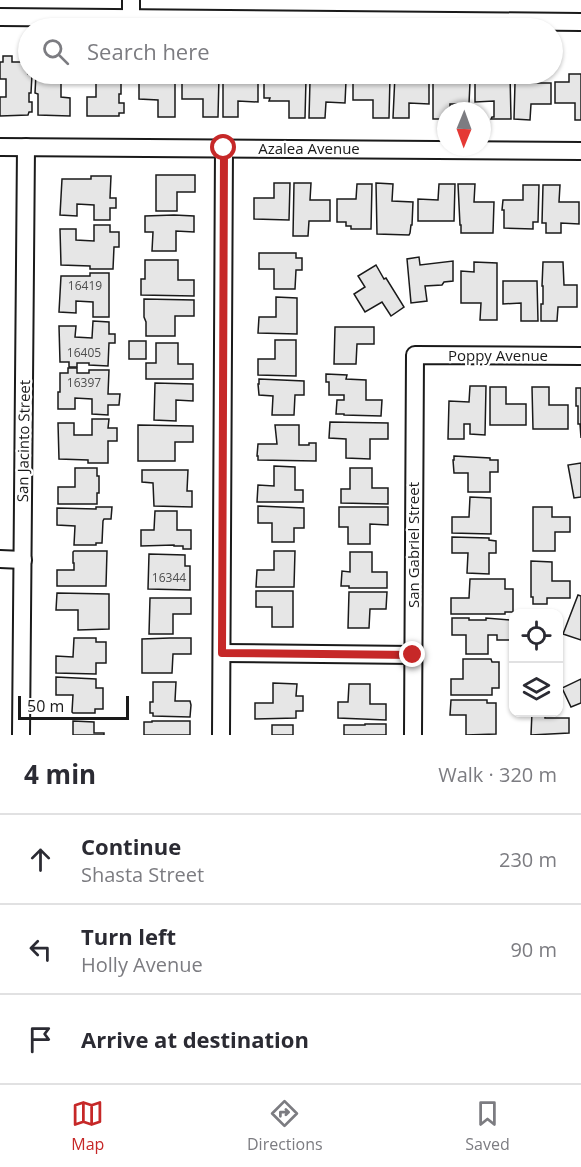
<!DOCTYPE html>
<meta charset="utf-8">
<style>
body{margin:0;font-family:"Open Sans",sans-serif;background:#f7f7f7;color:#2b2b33}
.controls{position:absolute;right:18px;bottom:18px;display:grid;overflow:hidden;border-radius:12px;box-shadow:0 2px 4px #0004}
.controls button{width:54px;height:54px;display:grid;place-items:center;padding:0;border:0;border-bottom:2px solid #e1e1e2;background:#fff;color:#2b2b33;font:30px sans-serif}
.compass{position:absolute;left:437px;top:102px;width:54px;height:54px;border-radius:50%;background:#fff;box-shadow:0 2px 4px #0004;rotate:181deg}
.scale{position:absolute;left:18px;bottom:15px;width:111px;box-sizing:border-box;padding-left:6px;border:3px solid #1a1a1a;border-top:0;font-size:16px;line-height:21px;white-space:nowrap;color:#1a1a1a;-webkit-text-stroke:4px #fff;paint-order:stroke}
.stop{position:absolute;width:18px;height:18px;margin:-14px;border:4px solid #c62828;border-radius:50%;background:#fff}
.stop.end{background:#c62828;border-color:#fff;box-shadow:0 2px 6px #0008}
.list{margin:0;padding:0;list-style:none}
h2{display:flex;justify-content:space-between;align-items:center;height:78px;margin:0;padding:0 24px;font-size:26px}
h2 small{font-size:20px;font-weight:400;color:#7c7c81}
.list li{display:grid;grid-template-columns:39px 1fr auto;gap:18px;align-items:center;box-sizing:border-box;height:90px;padding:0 24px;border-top:2px solid #e1e1e2}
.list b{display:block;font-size:22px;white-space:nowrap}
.list p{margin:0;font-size:20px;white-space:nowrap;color:#7c7c81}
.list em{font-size:20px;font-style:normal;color:#7c7c81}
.icon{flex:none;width:33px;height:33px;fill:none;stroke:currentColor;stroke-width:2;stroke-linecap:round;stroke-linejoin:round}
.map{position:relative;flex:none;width:581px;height:735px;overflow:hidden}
.search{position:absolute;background:#fff;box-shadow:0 2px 4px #0004;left:18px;right:18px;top:18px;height:66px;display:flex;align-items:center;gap:15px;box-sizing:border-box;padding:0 21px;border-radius:33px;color:#7c7c81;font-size:22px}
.sheet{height:348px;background:#fff}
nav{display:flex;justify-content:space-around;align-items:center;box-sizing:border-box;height:84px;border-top:2px solid #e1e1e2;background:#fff;font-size:16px;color:#7c7c81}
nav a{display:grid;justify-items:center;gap:3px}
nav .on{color:#c62828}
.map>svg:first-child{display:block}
.building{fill:#e6e6e6;stroke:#1a1a1a;stroke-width:1.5}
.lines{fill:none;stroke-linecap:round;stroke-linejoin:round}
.minor-casing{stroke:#1a1a1a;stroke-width:20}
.minor{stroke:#fff;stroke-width:16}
.route{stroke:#c62828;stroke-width:8}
.labels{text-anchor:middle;stroke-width:4.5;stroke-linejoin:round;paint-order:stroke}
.number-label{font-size:12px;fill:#4d4d4d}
.street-label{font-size:15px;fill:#1a1a1a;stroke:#fff}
</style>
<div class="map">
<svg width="581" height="735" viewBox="0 0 581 735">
<rect width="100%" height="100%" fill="#fff"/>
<g class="building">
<polygon points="3,56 12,56 12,62 28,62 28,74 32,74 31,93 29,93 29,102 32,102 32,112 29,112 28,115 0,116 0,97 6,97 6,79 0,79 0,62 3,62"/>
<polygon points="36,74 76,74 76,79 61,79 61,97 70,98 70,116 38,115 38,94 35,93"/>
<polygon points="81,74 121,74 121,94 119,94 119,103 124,103 124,113 119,113 119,116 87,116 87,97 96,97 96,79 81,79"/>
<polygon points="157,74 175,74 175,117 158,117 158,100 139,99 139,78 157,78"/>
<polygon points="186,74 209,74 209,76 219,76 218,117 203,117 203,99 182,99 182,75 186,76"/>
<polygon points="226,74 239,74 240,80 258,80 258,102 238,101 238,117 223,117 223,80 226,80"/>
<polygon points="288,74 304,74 304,79 306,79 305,118 289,118 289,101 269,101 270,98 264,98 264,80 288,79"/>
<polygon points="357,74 388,74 388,77 390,77 389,118 373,118 373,100 353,100 353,77 357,77"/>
<polygon points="435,74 450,74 450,82 470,82 469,104 450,104 450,111 446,111 446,119 433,119 433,81 435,81"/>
<polygon points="495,74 510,74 511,119 491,119 492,117 494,117 494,101 475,102 475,78 495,78"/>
<polygon points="517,74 531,75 530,83 551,83 551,104 531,104 530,120 514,119 515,83 517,83"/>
<polygon points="569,74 581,74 581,120 575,120 575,103 555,103 555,82 569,82"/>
<polygon points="395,75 420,75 419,82 429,82 429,104 409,103 409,118 393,118"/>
<polygon points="310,81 346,81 345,103 326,102 325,118 309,118"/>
<polygon points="156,175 195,175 195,192 177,192 177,211 156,211"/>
<polygon points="91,176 111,176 110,198 116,198 116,208 110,208 110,220 94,220 94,205 77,204 77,216 60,215 62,179 91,179"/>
<polygon points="274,183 290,183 289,220 254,219 254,198 274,198"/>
<polygon points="294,183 311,183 310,200 330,200 330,221 309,221 308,236 293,236"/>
<polygon points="376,183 393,184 392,201 413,202 412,225 411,225 410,233 409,235 377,234"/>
<polygon points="357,184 372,184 371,229 351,229 351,226 346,226 346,222 337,222 337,199 356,199"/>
<polygon points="439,184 455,184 454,221 418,221 418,199 438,200"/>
<polygon points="458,184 475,184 474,202 494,202 493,233 461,233 461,225 460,225"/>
<polygon points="523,185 539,185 538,222 533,222 533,229 504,228 504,210 502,210 503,200 523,200"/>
<polygon points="543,185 560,185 559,202 579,202 579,224 561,223 561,233 546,233 546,223 542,223"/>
<polygon points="174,215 194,216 194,232 176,231 176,251 152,251 153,232 145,232 145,216"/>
<polygon points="94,225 110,225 110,232 119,232 119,247 114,247 113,269 90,269 90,266 61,265 60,229 76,229 76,240 94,241"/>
<polygon points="259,253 296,253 296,258 302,258 302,270 296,270 295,289 274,289 274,269 259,269"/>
<polygon points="419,257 420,265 453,261 453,281 444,282 442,285 425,286 427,301 411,303 407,259"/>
<polygon points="145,260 178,260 178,280 194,280 194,296 141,295 141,279 145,279"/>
<polygon points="474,262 497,263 497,320 480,320 481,303 461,303 461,271 474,272"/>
<polygon points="543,262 563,262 564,285 577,285 577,307 558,307 557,321 541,321 541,304 543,304 543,286 542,286"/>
<polygon points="376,265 384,279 386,278 404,307 391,316 382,302 365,312 354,294 365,287 358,276"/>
<polygon points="90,273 109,273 109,317 93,317 93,302 76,301 76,313 59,312 61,276 90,276"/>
<polygon points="503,281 537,281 538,321 521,321 521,303 503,304"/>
<polygon points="276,297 297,298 297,334 258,333 259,317 276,317"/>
<polygon points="144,299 194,300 194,316 175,316 175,336 146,336 146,322 144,317"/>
<polygon points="93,321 109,322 109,334 115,334 115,343 109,343 108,366 89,365 89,363 77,363 77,367 69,367 69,362 60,362 59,326 76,326 75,337 92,338"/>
<polygon points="335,327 374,327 374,344 357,344 356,364 334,364"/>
<polygon points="275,340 296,340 296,376 258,375 258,359 275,359"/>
<rect x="129" y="341" width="17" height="18"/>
<polygon points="156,343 178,343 178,364 193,364 193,379 146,379 146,363 156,363"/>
<polygon points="68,368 77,368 77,373 89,373 89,370 109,370 108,394 120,394 119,405 108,405 108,415 92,414 92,399 75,398 75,409 58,409 58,392 60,392 60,373 68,373"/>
<polygon points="326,374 347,375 346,379 366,380 366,400 382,400 381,416 344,415 344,414 336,414 337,400 344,400 344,395 329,395 329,382 326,382"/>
<polygon points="259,379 304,381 304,395 295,395 294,415 272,415 273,396 259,395 258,384 259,384"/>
<polygon points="155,383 193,384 193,401 176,400 176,421 154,420"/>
<polygon points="470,386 486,386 485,435 470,434 470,424 464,424 464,439 448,439 449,401 469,402"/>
<polygon points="490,387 506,387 506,404 526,404 526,425 490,425"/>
<polygon points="532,387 549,387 549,405 568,405 568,429 533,429"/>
<polygon points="576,388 581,388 581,438 580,424 578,424 578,406 576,406"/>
<polygon points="92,419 109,419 108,428 117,428 117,441 108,441 108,463 88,463 88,460 59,459 58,423 74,423 74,435 92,435"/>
<polygon points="330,422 388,423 388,439 370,439 370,459 346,458 346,439 329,438"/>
<polygon points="138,425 193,426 193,442 175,442 175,461 138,461"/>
<polygon points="275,425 299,425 299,445 309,445 309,443 316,443 316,461 258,460 258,456 257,456 258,444 277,444"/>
<polygon points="454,456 490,458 490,460 498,460 498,472 490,472 490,492 468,492 468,473 454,473 453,460 454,460"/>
<polygon points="581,463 581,497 574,498 568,465"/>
<polygon points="274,466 295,467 295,490 303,490 303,502 257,502 258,485 274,486"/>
<polygon points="75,468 97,468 97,476 99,476 99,493 97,493 97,504 58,504 58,487 75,487"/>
<polygon points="350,468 372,468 372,488 388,488 388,504 341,503 341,489 350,489"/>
<polygon points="142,470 188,470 187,491 192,491 192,507 154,506 153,483 142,482"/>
<polygon points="470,497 491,498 491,534 452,533 452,517 469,517"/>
<polygon points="258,506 304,508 304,528 294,528 294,542 272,542 272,523 258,523"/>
<polygon points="96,507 112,507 111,519 104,519 103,521 102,543 96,543 96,545 74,545 75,526 57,525 57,508 96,509"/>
<polygon points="339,507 388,507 388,525 370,524 370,544 348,544 348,527 339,527"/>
<polygon points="533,507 552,507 552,517 570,517 570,532 555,532 555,551 533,551"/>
<polygon points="155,511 177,511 177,530 191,530 191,549 183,549 183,546 174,546 174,545 141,546 141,530 154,530"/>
<polygon points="452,537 489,538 489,540 496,541 496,553 489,553 489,574 467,573 468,553 452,553"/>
<polygon points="74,551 107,551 106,586 57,586 57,570 74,570 74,563 73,563 73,552"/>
<polygon points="274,551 295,551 294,587 256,587 257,570 274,570"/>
<polygon points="350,552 372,552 372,572 387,572 387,588 349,588 349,586 341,586 342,571 350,572"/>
<polygon points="149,554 185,555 185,566 190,566 190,590 148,589"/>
<polygon points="531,561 552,562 552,581 570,581 570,598 547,598 547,604 533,604 533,597 531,597"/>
<polygon points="470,579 505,579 505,589 513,589 513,612 505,612 505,614 451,614 451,598 469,598"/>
<polygon points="256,591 293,591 293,627 272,627 272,607 256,607"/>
<polygon points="349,592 387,592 386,609 370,609 369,628 348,628"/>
<polygon points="57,593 109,594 109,629 78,630 78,610 56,610"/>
<polygon points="578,595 581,596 581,640 563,634"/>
<polygon points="150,598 191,598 191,614 173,614 173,634 149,634"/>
<polygon points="452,618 469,618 469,620 486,620 486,618 511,620 511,640 497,640 497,635 488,635 488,654 466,654 466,635 452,635"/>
<polygon points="74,638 96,638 96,642 106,642 106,663 96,663 96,674 56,673 56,656 73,657"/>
<polygon points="170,638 191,638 191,654 173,654 172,673 142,673 142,639"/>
<polygon points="463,659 491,659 492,662 499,662 499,688 492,688 492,695 451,695 451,679 463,679"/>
<polygon points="56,677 96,679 96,688 103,688 103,709 95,709 95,713 73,713 72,712 73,695 56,695"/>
<polygon points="581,679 581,703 571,707 562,688"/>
<polygon points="153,682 176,682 175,701 190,701 191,705 190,717 153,716 153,713 150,713 150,702 153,702"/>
<polygon points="273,683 297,684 296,696 303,696 303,711 296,711 296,718 255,719 255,703 273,703"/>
<polygon points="349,684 370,684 370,704 386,704 386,720 338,718 338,702 348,702"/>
<polygon points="451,700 487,700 487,703 496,703 496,734 466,735 466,715 450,715"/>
<polygon points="532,712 545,712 545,718 569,718 569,733 531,735"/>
<polygon points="73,721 94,722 94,733 104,733 104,735 73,735"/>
<polygon points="152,721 190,721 190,735 144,735 144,722 152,722"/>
<polygon points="365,724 386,724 386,735 344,735 344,725 365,725"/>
<rect x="272" y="725" width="21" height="10"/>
</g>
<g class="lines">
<g class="minor-casing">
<g id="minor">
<polyline points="131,0 131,18"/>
<polyline points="0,17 581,22"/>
<polyline points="0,147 581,151"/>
<polyline points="0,559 23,560"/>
<polyline points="222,653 413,655"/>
<polyline points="21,735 26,147"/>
<polyline points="221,735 224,148"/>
<polyline points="413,735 415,355 581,356"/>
</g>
</g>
<use href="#minor" class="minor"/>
</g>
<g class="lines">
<polyline class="route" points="224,148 222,653 413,655"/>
</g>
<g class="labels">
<g class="number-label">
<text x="85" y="290">16419</text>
<text x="84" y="357">16405</text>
<text x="84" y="387">16397</text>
<text x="169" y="582">16344</text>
</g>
<g class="street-label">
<text x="309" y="154">Azalea Avenue</text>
<text x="498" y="361">Poppy Avenue</text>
<text transform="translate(24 441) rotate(-89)" y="5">San Jacinto Street</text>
<text transform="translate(414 545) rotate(-90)" y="5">San Gabriel Street</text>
</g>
</g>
</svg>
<div class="controls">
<button><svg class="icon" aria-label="locate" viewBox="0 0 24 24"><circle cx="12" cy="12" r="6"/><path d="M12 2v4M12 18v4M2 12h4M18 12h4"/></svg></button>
<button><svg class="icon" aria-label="layers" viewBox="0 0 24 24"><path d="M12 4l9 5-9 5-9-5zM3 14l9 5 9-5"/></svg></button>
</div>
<svg class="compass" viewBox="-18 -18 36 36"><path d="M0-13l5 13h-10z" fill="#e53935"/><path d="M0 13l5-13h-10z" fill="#7c7c81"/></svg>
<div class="scale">50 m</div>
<div class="stop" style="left:224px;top:148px"></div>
<div class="stop end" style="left:413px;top:655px"></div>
<div class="search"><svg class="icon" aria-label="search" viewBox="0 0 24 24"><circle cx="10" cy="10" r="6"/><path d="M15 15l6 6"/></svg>Search here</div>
</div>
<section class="sheet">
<h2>4 min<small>Walk · 320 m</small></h2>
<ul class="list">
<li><svg class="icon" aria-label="ahead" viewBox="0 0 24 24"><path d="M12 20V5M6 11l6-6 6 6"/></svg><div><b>Continue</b><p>Shasta Street</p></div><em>230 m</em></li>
<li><svg class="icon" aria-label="left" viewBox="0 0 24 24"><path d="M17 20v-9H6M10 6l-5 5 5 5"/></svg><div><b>Turn left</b><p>Holly Avenue</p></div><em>90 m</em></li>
<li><svg class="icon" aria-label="arrive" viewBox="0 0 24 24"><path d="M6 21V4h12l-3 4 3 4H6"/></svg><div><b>Arrive at destination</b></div></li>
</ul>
</section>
<nav>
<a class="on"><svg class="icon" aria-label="map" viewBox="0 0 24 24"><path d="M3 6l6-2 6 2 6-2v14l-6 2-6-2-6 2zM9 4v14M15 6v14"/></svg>Map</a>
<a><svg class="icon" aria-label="directions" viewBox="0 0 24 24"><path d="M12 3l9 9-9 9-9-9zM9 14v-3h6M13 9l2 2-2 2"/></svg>Directions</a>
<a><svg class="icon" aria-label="saved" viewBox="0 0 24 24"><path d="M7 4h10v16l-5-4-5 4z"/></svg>Saved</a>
</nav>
